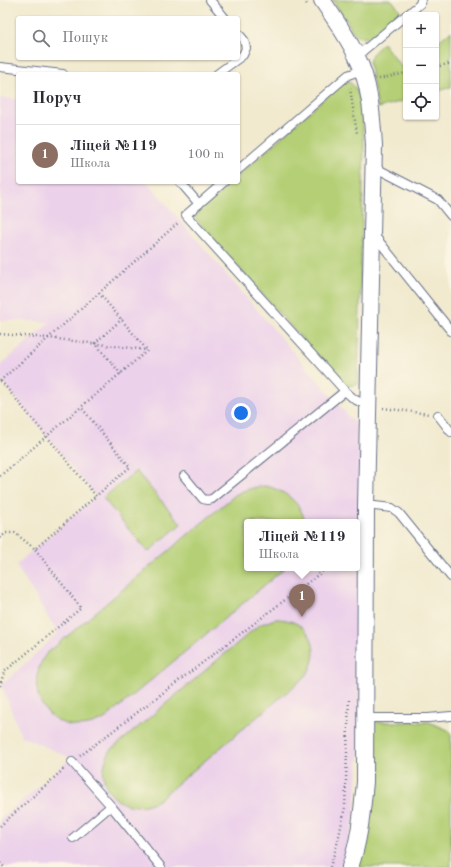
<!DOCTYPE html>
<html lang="uk">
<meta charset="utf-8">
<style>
body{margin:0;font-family:"Old Standard TT",serif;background:#f7f7f7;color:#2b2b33}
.controls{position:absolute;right:12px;top:12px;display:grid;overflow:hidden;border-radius:4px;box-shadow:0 1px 3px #0004}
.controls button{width:36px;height:36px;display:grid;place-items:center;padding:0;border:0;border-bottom:1px solid #e1e1e2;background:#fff;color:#2b2b33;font:20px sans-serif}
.you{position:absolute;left:241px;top:413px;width:14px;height:14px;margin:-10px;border:3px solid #fff;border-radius:50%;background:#1a73e8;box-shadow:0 0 0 6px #1a73e833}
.badge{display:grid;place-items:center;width:26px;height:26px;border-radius:50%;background:#c8321e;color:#fff;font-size:13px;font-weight:700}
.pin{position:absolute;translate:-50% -33px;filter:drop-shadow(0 1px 2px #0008)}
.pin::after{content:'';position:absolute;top:21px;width:14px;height:12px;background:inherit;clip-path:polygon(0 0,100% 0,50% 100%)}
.popup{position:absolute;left:244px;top:519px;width:116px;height:52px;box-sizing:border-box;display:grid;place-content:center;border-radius:4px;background:#fff;filter:drop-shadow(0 1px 3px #0005);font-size:13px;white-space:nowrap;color:#7c7c81}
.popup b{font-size:15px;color:#2b2b33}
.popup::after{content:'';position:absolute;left:50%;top:100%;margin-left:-8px;border:8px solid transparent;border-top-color:#fff}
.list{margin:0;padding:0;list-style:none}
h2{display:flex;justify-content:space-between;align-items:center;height:52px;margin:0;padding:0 16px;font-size:17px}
h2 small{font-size:13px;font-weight:400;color:#7c7c81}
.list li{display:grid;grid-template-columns:26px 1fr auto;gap:12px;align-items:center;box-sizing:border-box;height:60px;padding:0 16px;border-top:1px solid #e1e1e2}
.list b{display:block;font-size:15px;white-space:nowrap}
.list p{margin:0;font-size:13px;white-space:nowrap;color:#7c7c81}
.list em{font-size:13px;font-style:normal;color:#7c7c81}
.icon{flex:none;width:22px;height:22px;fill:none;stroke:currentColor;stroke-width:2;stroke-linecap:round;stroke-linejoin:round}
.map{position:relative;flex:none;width:451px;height:867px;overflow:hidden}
.search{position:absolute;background:#fff;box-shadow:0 1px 3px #0004;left:16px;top:16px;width:224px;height:44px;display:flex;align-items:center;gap:10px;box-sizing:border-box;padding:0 14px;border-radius:4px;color:#7c7c81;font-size:15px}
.panel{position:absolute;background:#fff;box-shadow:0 1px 3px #0004;left:16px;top:72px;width:224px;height:112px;border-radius:4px}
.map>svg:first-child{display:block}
.built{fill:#ecd1ea;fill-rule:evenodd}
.green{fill:#b4cf75;stroke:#687f6a}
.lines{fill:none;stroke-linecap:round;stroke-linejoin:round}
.lane-casing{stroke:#667086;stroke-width:10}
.street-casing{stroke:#667086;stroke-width:18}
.path{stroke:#667086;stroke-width:2.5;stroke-dasharray:1 3;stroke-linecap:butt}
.lane{stroke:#fff;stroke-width:8}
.street{stroke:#fff;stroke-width:16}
</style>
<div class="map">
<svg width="451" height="867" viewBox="0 0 451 867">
<rect width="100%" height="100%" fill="#fcf5e5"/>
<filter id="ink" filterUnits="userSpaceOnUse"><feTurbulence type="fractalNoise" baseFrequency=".025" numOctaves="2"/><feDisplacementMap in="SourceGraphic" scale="8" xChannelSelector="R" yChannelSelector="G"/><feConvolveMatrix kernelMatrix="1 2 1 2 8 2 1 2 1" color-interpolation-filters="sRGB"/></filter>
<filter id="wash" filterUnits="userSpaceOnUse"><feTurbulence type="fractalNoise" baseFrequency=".012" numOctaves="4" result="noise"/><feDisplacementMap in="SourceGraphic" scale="16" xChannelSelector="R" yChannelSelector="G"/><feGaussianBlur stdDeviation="0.9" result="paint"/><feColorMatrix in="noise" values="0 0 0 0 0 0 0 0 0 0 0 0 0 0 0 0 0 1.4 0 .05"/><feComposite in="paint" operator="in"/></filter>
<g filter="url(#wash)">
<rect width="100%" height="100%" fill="#f1eacf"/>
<path class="built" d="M0 98 18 99V182H147L362 432 359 750 355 812 348 847 342 867H0V820L71 758 21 736 2 685 58 633 16 565 96 496 0 379V366L50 322 0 320ZM247 522H357V568H247Z"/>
<g class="green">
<polygon points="332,0 392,0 401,12 372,36 364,38 354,35 348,23"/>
<polygon points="451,31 451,87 436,92 436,43"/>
<polygon points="383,43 402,68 406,66 406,100 378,108 369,62 372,54"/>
<path d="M349 82C363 87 363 132 364 145L358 384 348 386 341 383 193 216 231 182H238V176L338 86Z"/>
<polygon points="136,471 181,524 148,552 103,498"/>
<path d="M266 486C284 490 301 502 305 522H247V568H285L106 718C60 745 17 698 46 654L235 495C246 489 254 487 266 486Z"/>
<path d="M275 619C308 618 325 648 306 676L158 800C122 820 88 785 111 750L259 625Z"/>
<polygon points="372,722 429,722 448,730 451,734 451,867 356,867"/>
</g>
</g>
<g filter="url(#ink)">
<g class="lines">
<g class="lane-casing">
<g id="lane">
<polyline points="210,0 225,18"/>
<polyline points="407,15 420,4 421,0"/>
<polyline points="357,56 406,15"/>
<polyline points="0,67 63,74"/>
<polyline points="217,74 243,55 246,48 244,40 238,33"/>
<polyline points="374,167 438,200 451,216"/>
<polyline points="238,170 348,75 362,70"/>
<polyline points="180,182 199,204"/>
<polyline points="224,182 186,215 345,391 354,399 368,406"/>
<polyline points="374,235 451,331"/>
<polyline points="438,415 451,432"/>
<polyline points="184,476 203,499 207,500 212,499 345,391"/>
<polyline points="366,505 392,508 399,513 451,577"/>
<polyline points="365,718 428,718 451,716"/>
<polyline points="72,762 111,806 161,867"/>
<polyline points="73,838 111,806"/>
</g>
</g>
<g class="street-casing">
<path id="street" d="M322 0C334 18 347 36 356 55 370 82 372 115 374 145L366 505 365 782C362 811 360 839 350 867"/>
</g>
<g class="path">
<polyline points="304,0 308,6"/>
<polyline points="436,67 448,64 451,62"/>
<polyline points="379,79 406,73"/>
<polyline points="350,88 357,134"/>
<polyline points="99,293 147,350"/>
<polyline points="0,334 49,338 147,350"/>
<polyline points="121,374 95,343 122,319"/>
<polyline points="0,381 179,222"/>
<polyline points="1,381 96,496 130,467 81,407"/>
<polyline points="383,408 429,414"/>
<polyline points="0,476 148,350"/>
<polyline points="0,538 6,533 15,533 35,549 96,496"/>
<polyline points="0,686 4,672 81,608 35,549"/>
<polyline points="80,756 323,571 324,568"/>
<polyline points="0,826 65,768"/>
<polyline points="0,863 4,867"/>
<polyline points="330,867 338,841 345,807 349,698"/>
</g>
<use href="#lane" class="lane"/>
<use href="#street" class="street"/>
</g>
</g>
</svg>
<div class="controls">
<button>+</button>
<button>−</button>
<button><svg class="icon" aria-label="locate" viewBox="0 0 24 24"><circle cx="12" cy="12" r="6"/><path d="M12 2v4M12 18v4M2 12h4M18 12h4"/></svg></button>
</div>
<div class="you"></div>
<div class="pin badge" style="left:302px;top:617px;background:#8d6e63">1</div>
<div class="popup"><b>Ліцей №119</b>Школа</div>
<div class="search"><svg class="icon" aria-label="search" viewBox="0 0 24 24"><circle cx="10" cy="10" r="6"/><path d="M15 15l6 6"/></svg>Пошук</div>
<section class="panel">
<h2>Поруч<small></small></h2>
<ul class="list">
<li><span class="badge" style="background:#8d6e63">1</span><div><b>Ліцей №119</b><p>Школа</p></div><em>100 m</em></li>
</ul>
</section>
</div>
